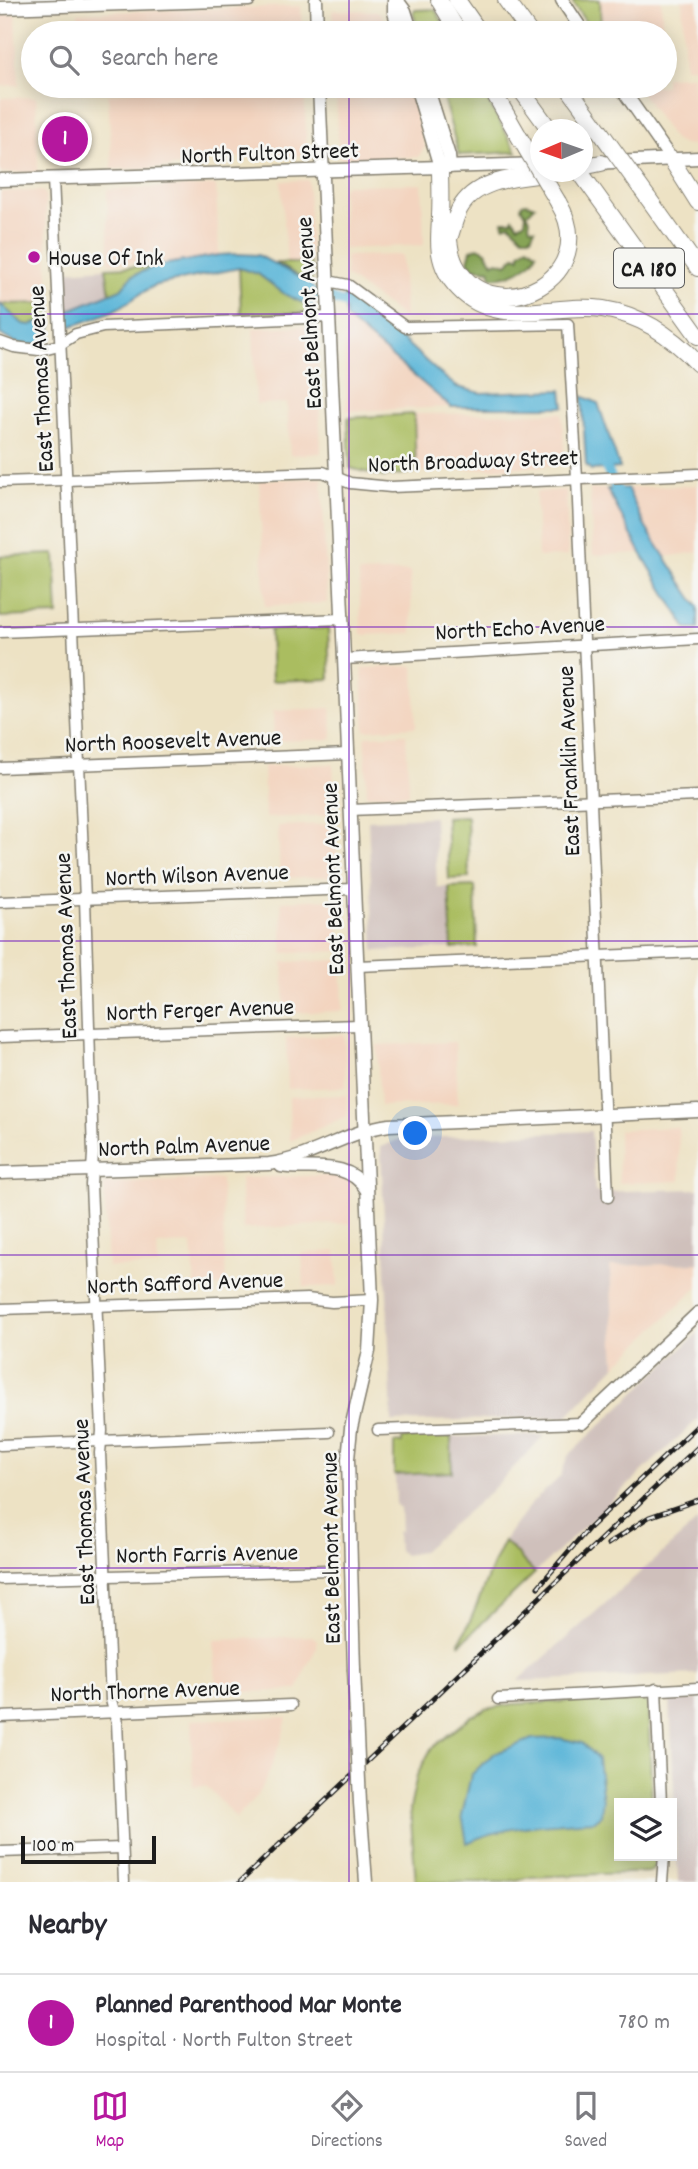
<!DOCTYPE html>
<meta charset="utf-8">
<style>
body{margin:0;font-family:Dekko,sans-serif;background:#f7f7f7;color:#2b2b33}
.controls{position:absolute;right:21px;bottom:21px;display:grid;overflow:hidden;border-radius:0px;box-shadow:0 4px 18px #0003}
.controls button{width:63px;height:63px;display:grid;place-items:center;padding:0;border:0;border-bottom:2px solid #e1e1e2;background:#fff;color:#2b2b33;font:35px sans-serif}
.compass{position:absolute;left:530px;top:119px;width:63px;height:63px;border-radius:50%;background:#fff;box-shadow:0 4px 18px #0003;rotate:268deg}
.scale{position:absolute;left:21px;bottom:18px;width:135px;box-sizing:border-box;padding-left:7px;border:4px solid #1c1c1c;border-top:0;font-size:19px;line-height:24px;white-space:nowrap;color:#1c1c1c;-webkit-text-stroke:5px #f6f6f2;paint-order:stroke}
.you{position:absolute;left:416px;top:1134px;width:24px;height:24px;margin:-18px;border:5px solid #fff;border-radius:50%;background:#1a73e8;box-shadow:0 0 0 10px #1a73e833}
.badge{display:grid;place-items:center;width:46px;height:46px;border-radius:50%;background:#b5179e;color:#fff;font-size:23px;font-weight:700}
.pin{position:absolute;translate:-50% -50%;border:4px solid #fff;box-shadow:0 2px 7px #0006}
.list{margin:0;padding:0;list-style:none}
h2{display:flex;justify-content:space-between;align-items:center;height:91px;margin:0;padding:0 28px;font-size:30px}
h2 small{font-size:23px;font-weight:400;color:#7c7c81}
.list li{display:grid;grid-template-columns:46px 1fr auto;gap:21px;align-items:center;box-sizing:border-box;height:98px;padding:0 28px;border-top:2px solid #e1e1e2}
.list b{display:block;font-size:26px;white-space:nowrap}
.list p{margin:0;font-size:23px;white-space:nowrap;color:#7c7c81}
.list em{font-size:23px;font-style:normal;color:#7c7c81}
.icon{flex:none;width:38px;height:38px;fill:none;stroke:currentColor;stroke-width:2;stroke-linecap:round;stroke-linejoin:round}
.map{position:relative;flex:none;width:698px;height:1882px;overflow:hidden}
.search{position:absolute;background:#fff;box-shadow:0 4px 18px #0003;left:21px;right:21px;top:21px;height:77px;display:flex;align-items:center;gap:18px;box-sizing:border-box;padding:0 24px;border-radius:38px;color:#7c7c81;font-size:26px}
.sheet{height:189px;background:#fff}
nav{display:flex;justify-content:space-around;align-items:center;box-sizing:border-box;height:98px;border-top:2px solid #e1e1e2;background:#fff;font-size:19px;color:#7c7c81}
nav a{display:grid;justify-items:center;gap:4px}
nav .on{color:#b5179e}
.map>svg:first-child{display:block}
.built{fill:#f3d4bf}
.industrial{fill:#cfc0bb}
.green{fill:#aabd60;stroke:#636c3e;stroke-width:2}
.forest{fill:#87a456;stroke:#526039;stroke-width:2}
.water{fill:#5ab5d8;stroke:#3b687a;stroke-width:2}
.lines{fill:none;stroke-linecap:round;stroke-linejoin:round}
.canal{stroke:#5ab5d8;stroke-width:10}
.minor-casing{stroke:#847f70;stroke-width:13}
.major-casing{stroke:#847f70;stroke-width:15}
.highway-casing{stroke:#847f70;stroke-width:18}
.minor{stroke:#fff;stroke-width:10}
.major{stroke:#fff;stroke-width:12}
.highway{stroke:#fff;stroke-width:16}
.rail-casing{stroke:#1c1c1c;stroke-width:5}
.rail{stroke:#f6f6f2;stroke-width:2.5;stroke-dasharray:8;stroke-linecap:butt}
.major-bridge-casing{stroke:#847f70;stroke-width:15;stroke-linecap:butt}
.highway-bridge-casing{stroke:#847f70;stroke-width:18;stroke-linecap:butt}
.major-bridge{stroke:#fff;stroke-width:12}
.highway-bridge{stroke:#fff;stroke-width:16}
.grid{fill:none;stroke:#7b2cbf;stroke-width:2;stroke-opacity:0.55}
.poi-dot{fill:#b5179e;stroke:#f6f6f2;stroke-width:2.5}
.labels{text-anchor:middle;stroke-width:5;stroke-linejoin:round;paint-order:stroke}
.shield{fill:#f6f6f2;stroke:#5d5d5c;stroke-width:2}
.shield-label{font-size:23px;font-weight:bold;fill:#1c1c1c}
.street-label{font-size:24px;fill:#1c1c1c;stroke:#f6f6f2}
.poi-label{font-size:24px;fill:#1c1c1c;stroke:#f6f6f2;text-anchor:start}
</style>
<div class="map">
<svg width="698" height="1882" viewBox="0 0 698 1882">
<rect width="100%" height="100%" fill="#f6f6f2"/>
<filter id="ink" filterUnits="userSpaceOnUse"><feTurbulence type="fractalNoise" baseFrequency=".0143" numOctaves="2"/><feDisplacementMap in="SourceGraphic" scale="14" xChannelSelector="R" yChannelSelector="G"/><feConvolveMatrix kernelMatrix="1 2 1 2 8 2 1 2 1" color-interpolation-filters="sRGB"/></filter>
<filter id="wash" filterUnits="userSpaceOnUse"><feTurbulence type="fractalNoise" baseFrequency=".00686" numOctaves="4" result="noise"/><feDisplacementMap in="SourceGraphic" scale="28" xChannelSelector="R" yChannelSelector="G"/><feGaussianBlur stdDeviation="1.57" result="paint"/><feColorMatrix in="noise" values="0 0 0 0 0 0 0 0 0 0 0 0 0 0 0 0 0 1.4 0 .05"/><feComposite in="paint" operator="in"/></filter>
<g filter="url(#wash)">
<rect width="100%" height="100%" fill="#ede2c4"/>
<g class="built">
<polygon points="600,0 661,0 663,33 601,33"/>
<polygon points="682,0 698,0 698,67 685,67"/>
<polygon points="301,6 302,33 79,33 78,13"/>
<polygon points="333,10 377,11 381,14 388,33 333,33"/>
<polygon points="0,15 16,15 19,85 0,86"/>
<polygon points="693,76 696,145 683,145 674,140 637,86 665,86 665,77"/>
<polygon points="261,86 304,86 307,155 228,158 167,168 112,169 108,95 143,89"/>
<polygon points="409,89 425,147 418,157 339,159 336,91"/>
<polygon points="36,97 38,172 0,173 0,98"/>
<polygon points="308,180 311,263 287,263 281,181"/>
<polygon points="422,184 424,245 344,249 342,189 346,185"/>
<polygon points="216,185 219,255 174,262 109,263 107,190"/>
<polygon points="42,191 45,194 49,303 0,304 0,192"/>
<polygon points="402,255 405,318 346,276 345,256"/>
<polygon points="346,318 442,401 451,407 347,411 344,343"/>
<polygon points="316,326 321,453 290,455 287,403 256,404 253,328"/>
<polygon points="562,413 565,465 416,472 414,414"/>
<polygon points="322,478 327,603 265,606 259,480"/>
<polygon points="698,485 698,552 664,557 646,528 627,488"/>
<polygon points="590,489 607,489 641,553 593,555"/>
<polygon points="566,490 568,556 538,557 536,492"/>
<polygon points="410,571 412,633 361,635 359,573"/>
<polygon points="414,666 416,727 365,730 362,668"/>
<polygon points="331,708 332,739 274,741 273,711"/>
<polygon points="406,734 409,794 367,795 365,736"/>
<polygon points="333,764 335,815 265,818 263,766"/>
<polygon points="335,824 338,876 280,878 278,826"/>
<polygon points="338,899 340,951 283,953 281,901"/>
<polygon points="341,960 343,1011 285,1013 283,962"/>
<polygon points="344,1035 346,1087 288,1089 286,1038"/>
<polygon points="455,1042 458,1104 380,1106 377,1045"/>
<polygon points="346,1095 347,1116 290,1141 289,1097"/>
<polygon points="678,1127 680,1181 619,1183 618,1130"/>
<polygon points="342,1175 350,1182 351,1223 243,1229 240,1178"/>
<polygon points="221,1179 226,1286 195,1287 192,1244 157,1245 158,1266 108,1267 104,1184"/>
<polygon points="336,1251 338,1286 304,1287 302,1253"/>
<polygon points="698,1263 698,1287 615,1366 610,1266"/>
<polygon points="312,1636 317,1640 317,1647 306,1668 298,1690 216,1693 214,1640"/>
<polygon points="284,1717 287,1718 283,1734 267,1778 257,1795 236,1818 206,1786 193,1786 191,1720"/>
</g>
<g class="industrial">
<polygon points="106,268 110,294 67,311 66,271"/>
<polygon points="434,817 437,887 449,887 452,948 374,951 368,820"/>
<polygon points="591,1131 595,1192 698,1189 698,1263 610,1266 615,1366 566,1417 392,1422 381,1147 400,1139"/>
<polygon points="698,1333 698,1419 535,1573 504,1541 511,1530 533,1502 560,1477 568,1456"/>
<polygon points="545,1435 490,1492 421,1552 404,1555 398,1550 397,1532 401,1531 400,1508 396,1505 394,1443 402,1443 402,1438"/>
<polygon points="698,1521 698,1674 518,1681"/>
<polygon points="698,1699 698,1882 678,1882 670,1701"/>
</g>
<g class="green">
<polygon points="573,0 600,0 601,33 593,33 573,3"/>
<polygon points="435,9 449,33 419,33 413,13 415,10"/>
<polygon points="437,86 479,86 517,152 459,155 443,97"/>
<polygon points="276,263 311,263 312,284"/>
<polygon points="155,266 132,276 121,289 110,294 106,268"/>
<polygon points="239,268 258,274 286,295 314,308 311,313 241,314"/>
<polygon points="49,303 52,318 31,325 23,324 0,304"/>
<polygon points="414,414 416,472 384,477 350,468 348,418"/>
<polygon points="55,554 58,615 0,617 0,556"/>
<polygon points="328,628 330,679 272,681 270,630"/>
<polygon points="467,816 469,878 449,879 446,817"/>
<polygon points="475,886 477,947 452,948 449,887"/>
<polygon points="451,1436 452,1472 394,1475 394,1443 402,1443 402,1438"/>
<path d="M504 1541 535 1573 460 1644 459 1643C478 1610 486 1574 504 1541Z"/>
<polygon points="642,1698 648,1704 652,1803 619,1803 619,1856 654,1856 655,1866 649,1872 532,1877 504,1882 416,1882 410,1809 417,1775 431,1749 471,1716 486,1709 513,1704"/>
</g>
<g class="forest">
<polygon points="526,203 535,206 527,214 530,219 529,224 530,228 535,229 531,237 523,237 510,224 504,226 503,221 511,221 513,218 518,225 525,221 526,214 521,208 522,204"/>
<path d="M528 246 537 253C531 268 507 279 491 277L490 270 473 268 468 261 471 250 478 247 486 251 493 263 498 261 507 264 515 256 520 258V253Z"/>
</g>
<g class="water">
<path d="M238 254 258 255 312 284 314 308 286 295 258 274 239 268 156 285C143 291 134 299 122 306 105 316 86 321 69 327L65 324V313L67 311 121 289 132 276 155 266 219 255Z"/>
<polygon points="347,293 365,305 438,372 457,387 481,393 562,390 564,407 451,407 346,318 344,294"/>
<path d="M0 304 23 324 31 325 52 318C52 352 21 350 0 334Z"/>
<polygon points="582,396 598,403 620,468 591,470 586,465"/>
<polygon points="627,488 646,528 698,607 698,629 687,629 641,553 607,489"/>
<path d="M559 1738 582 1743 598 1759 603 1800 601 1815 594 1821C553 1824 504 1825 467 1843L462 1815 471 1775 493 1754 532 1739Z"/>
</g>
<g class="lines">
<g class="canal">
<polyline points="302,290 350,305 356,310"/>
<polyline points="602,460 622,499"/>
</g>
</g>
</g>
<g filter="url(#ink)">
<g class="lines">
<g class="minor-casing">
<g id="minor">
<polyline points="53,178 85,899 93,1154 91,1185 102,1431 100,1453 111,1700 117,1722 124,1882"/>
<polyline points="328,281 348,285 405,327 568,324 577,478 608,1197"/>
<polyline points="0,342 14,347 39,350 59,345 76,334 103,327 330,317"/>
<polyline points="0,482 323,472 350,483 391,487 698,474"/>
<polyline points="0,632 342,619"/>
<polyline points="344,659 698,639"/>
<polyline points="0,768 348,754"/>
<polyline points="350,810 698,796"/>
<polyline points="0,902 353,889"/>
<polyline points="357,966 698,952"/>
<polyline points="0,1037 359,1025"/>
<polyline points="0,1309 307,1299 332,1302 372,1300"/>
<polyline points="378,1430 582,1423"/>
<polyline points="0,1445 329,1432"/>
<polyline points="0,1579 330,1570"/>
<polyline points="656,1689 661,1803"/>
<polyline points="498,1699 698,1688"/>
<polyline points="0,1717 291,1705"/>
<polyline points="0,1852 122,1848"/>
<polyline points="662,1882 664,1856"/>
</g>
</g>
<g class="major-casing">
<g id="major">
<polyline points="316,0 317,33"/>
<polyline points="394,0 394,12 400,33"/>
<polyline points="397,0 405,11 412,33"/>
<polyline points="562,0 584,33"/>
<polyline points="0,8 249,0"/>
<polyline points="319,86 372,1300 369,1351 351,1428 348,1459 354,1669"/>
<polyline points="416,86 440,167"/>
<polyline points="427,86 449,156 450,167"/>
<polyline points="620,86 671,159"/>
<polyline points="593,163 698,158"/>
<polyline points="0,180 540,164"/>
<path d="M281 1166C313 1171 347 1159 366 1189"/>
<path d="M0 1173 269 1164C311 1159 346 1131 389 1125L698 1111"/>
<polyline points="582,1423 698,1313"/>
</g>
</g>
<g class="highway-casing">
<g id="highway">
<polyline points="439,0 459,33"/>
<polyline points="457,0 480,33"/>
<polyline points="506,0 530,33"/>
<polyline points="490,86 518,135"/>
<polyline points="518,86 550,130"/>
<polyline points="567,86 599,130"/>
<polyline points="671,159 698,202"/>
<path d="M440 167C440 183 441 199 440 215 440 230 437 244 441 258 444 271 453 284 463 293 503 328 557 302 603 309 642 315 672 336 698 364"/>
<polyline points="582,167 601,163"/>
<polyline points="580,172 698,336"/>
<polyline points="648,198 698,268"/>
<path d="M447 222C449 238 449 255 458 269 496 330 604 278 558 202"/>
<path d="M450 236C453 227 455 218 459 210 477 175 526 178 559 172"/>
</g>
</g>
<use href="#minor" class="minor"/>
<use href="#major" class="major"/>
<use href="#highway" class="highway"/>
<g class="rail-casing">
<g id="rail">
<polyline points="608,1544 649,1517 698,1500"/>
<polyline points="538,1587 588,1529 698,1425"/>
<polyline points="240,1882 698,1447"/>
</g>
</g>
<use href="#rail" class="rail"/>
<g class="major-bridge-casing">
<polyline id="major-bridge" points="354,1669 360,1803 366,1882"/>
</g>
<g class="highway-bridge-casing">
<g id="highway-bridge">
<polyline points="599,130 648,198"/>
<polyline points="518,135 558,202"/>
</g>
</g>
<use href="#major-bridge" class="major-bridge"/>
<use href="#highway-bridge" class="highway-bridge"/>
</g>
</g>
<path class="grid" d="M349 0V33M349 86V1882M0 314H698M0 627H698M0 941H698M0 1255H698M0 1568H698"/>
<circle class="poi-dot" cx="34" cy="257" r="7"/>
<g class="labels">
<rect class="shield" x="614" y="248.5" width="70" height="39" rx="5"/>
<g class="shield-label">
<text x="649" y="276">CA 180</text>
</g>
<g class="street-label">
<text transform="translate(270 152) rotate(-2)" y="8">North Fulton Street</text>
<text transform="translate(308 313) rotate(-93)" y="8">East Belmont Avenue</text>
<text transform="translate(40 379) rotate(-93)" y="8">East Thomas Avenue</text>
<text transform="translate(473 460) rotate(-2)" y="8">North Broadway Street</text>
<text transform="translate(520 627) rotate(-3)" y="8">North Echo Avenue</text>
<text transform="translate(173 740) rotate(-2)" y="8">North Roosevelt Avenue</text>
<text transform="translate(568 761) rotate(-92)" y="8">East Franklin Avenue</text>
<text transform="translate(197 874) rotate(-2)" y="8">North Wilson Avenue</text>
<text transform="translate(332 879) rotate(-92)" y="8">East Belmont Avenue</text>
<text transform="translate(65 946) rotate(-92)" y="8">East Thomas Avenue</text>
<text transform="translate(200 1009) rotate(-2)" y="8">North Ferger Avenue</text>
<text transform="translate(184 1145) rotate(-2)" y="8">North Palm Avenue</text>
<text transform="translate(185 1282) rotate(-2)" y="8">North Safford Avenue</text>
<text transform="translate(83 1512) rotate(-92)" y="8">East Thomas Avenue</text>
<text transform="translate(330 1548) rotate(-91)" y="8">East Belmont Avenue</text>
<text transform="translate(207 1553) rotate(-1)" y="8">North Farris Avenue</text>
<text transform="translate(145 1690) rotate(-2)" y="8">North Thorne Avenue</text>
</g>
<g class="poi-label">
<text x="48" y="265">House Of Ink</text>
</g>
</g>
</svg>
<div class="controls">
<button><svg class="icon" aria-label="layers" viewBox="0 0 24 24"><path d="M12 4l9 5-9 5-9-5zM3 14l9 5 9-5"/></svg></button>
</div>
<svg class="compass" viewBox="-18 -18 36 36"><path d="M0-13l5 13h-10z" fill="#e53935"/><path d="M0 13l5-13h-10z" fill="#7c7c81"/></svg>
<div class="scale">100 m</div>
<div class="you"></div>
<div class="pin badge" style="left:65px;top:139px">1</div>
<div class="search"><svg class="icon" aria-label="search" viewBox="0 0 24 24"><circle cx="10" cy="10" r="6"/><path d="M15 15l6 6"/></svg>Search here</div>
</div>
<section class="sheet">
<h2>Nearby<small></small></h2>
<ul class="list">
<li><span class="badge">1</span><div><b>Planned Parenthood Mar Monte</b><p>Hospital · North Fulton Street</p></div><em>780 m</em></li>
</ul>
</section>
<nav>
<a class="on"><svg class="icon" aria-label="map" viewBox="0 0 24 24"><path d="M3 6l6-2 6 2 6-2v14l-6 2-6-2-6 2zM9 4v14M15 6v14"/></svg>Map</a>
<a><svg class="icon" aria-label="directions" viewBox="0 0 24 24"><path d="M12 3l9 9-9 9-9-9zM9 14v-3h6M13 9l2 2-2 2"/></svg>Directions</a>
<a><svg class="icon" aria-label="saved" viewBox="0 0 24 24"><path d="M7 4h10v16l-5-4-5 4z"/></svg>Saved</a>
</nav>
